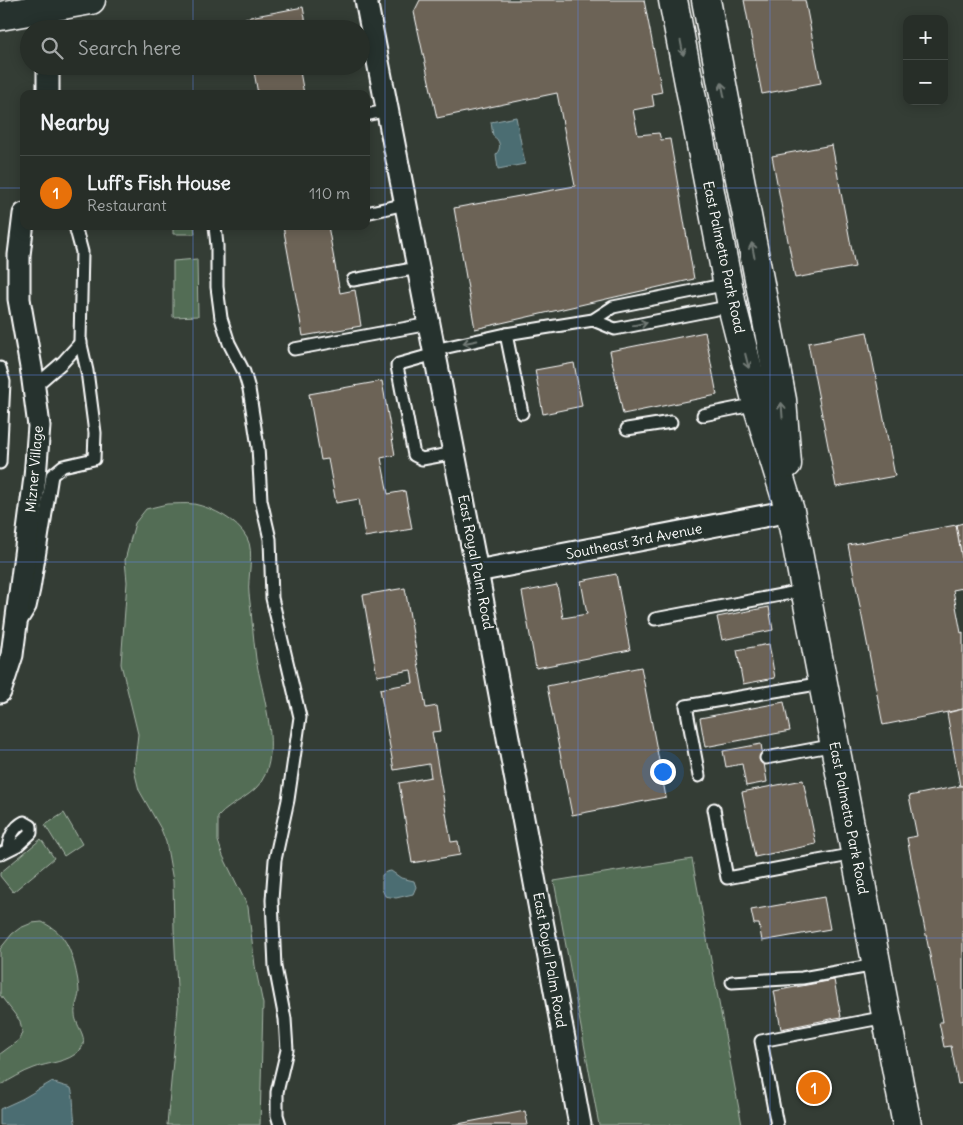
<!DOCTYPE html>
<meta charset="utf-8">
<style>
body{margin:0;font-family:Delius,sans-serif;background:#333a34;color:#f1f3f6}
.controls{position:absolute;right:15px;top:15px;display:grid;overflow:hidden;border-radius:10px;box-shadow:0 2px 12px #0003}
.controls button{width:45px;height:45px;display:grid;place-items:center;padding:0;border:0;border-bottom:1px solid #434a45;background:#272e28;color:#f1f3f6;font:25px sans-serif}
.you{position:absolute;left:662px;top:771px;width:18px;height:18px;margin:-12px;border:4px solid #fff;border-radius:50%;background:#1a73e8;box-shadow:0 0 0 8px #1a73e833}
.badge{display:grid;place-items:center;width:32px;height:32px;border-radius:50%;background:#8c9099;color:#fff;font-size:16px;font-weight:700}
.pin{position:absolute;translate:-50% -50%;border:2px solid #fff;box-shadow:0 1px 5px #0006}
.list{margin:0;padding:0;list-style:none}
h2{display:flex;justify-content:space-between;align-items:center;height:65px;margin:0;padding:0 20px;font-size:21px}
h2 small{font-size:16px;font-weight:400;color:#a4a8a8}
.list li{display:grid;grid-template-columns:32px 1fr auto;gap:15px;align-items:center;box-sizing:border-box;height:75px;padding:0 20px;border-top:1px solid #434a45}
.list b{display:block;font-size:19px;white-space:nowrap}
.list p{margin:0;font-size:16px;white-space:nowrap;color:#a4a8a8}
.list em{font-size:16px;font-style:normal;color:#a4a8a8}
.icon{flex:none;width:28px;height:28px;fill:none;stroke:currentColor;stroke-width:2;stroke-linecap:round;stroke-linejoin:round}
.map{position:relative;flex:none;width:963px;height:1125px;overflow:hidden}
.search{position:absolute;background:#272e28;box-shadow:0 2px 12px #0003;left:20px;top:20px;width:350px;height:55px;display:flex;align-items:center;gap:12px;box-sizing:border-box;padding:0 18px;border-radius:28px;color:#a4a8a8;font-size:19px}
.panel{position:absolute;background:#272e28;box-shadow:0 2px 12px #0003;left:20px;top:90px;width:350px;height:140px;border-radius:10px}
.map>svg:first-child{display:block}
.green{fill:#536d54;stroke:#a9b6aa}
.water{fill:#4b6d72;stroke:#93a7aa}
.building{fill:#6c6356;stroke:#fff}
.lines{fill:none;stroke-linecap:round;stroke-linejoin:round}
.lane-casing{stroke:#fff;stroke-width:15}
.street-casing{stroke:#fff;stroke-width:25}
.secondary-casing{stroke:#fff;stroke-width:31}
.lane{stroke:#26332d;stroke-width:11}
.street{stroke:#26332d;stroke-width:21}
.secondary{stroke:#26332d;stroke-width:28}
.oneway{stroke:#727a76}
.grid{fill:none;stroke:#6183e4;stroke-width:1;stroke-opacity:0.55}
.labels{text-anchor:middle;stroke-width:4.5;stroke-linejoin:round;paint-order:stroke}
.street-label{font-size:14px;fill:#fff;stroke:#26332d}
</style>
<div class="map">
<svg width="963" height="1125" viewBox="0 0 963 1125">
<rect width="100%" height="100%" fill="#343d35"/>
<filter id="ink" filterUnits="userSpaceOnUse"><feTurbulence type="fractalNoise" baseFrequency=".02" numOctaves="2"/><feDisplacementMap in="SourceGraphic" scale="10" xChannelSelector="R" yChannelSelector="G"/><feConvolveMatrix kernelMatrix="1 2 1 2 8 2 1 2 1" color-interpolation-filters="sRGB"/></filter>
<g filter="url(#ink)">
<g class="green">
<polygon points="173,226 194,226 195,234 173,234"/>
<polygon points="197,259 198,316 173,317 173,261"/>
<path d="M167 504C176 504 186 503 194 504 213 508 237 520 247 538 255 552 247 578 249 594 252 616 253 637 256 659 262 693 279 742 265 775 256 796 232 801 218 817V841L223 856 248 907 255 966 263 1004 260 1125H167L178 1007 174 929 173 881 166 842 161 829 139 790 134 770 138 734 121 664 127 582 125 560 135 523 146 509Z"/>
<polygon points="64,813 82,844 64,856 45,825"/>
<polygon points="41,839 54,858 13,892 0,876 0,873"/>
<polygon points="692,859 742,1125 599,1125 554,881"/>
<path d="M42 922C50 926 58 931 63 938 72 949 79 979 79 993 78 1000 74 1008 75 1015 76 1027 90 1039 80 1050 68 1063 49 1062 34 1068 22 1072 11 1080 0 1085V1054L19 1040 22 1032 20 1021 0 995V949L12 934 20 928 32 923Z"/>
</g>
<g class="water">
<path d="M516 117 525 164 498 169 496 154C502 148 500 140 493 136L491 122Z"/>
<polygon points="391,871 401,878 414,881 416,887 413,894 396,898 385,896 382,889 382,875 386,872"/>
<path d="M51 1082 71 1088C75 1100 72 1113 76 1125H0V1109L22 1099Z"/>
</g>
<g class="building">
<polygon points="420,0 644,0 662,92 652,94 654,106 633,110 638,135 659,133 661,140 670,139 694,279 475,329 454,208 575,186 557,93 437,118 414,12"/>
<polygon points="744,0 805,0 821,83 762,94"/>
<polygon points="303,7 307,29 247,29 245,18"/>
<polygon points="253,66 299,66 304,94 258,94"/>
<polygon points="832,145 855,267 795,278 772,156"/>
<polygon points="283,226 328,226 340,293 355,290 361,326 303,336"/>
<polygon points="705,332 717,395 623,414 610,351"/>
<polygon points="867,332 895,476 836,487 808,343"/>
<polygon points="574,363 582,406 543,414 535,370"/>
<polygon points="382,381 395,455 381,458 388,494 405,491 412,529 365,537 359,499 336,503 328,459 321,460 309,394"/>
<polygon points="963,523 963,564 956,525"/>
<polygon points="956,525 963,564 963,588 953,590 961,633 963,632 963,709 883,725 848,545"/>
<polygon points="616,574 630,650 536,668 522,592 557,585 563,618 587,614 581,581"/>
<polygon points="405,588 426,708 437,706 441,731 432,732 451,842 458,841 460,855 412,863 399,783 431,777 429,764 394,770 380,689 413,683 411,670 377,676 363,595"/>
<polygon points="769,607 773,630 722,640 717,617"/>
<polygon points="769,644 775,678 743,684 737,650"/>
<polygon points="641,667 666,797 572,815 547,686"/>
<polygon points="784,702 790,731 705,747 700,718"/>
<polygon points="963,709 963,786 960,786 947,713"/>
<polygon points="761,744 767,782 746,786 742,764 726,767 723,751"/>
<polygon points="803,780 816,844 755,857 742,792"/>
<polygon points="960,786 963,786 963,1083 958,1084 951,1046 944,1047 939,1022 943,1022 907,838 917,836 909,796"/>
<polygon points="824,897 830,929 762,941 759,924 754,924 751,910"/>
<polygon points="834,980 841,1017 781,1029 774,991"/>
<polygon points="525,1111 528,1125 453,1125"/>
</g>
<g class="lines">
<g class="lane-casing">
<g id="lane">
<polyline points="366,115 388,110"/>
<polyline points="366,213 406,204"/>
<polyline points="215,226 217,246 217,287 221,318 229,343 244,372 249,389 258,447 261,500 270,539 272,598 300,717 288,800 275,860 272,900 275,967 285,1019 287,1050 277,1092 277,1115 280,1125"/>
<polyline points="353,280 418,268"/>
<polyline points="593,320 615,329 732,306"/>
<polyline points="506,334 522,413"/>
<polyline points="294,349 429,324"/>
<polyline points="434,350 506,334 593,320 613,307 728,284"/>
<polyline points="435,354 399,364 397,366 414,455 422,459 455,453"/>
<polyline points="0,368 4,382 0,463"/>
<polyline points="34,387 63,362 81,342"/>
<polyline points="703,415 757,404"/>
<polyline points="627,429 671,422"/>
<polyline points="655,619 807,590"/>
<polyline points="22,620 30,607 34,589 52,475 63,466 94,459 95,433 87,371 80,340 82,252 75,226"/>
<polyline points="766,758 835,745"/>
<polyline points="699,776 686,706 823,683"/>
<polyline points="714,809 727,878 855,854"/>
<path d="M0 854 18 845 31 833V826L24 822C14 827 9 838 8 849"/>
<polyline points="732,982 802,978 876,965"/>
<polyline points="777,1125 761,1041 886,1017"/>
</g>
</g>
<g class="street-casing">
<g id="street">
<polyline points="44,0 46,29"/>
<polyline points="366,0 477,571 580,1125"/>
<polyline points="48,66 48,94"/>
<polyline points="477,571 790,511"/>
<polyline points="0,692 12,655 35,477 39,426 32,373 19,299 19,255 24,214"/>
</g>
</g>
<g class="secondary-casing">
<g id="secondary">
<polyline points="673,0 732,306 757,404 790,511 796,541 907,1125"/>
<polyline points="706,0 782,400 787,464"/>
<polyline points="0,16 91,0"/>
</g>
</g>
<use href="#lane" class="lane"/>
<use href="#street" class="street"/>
<use href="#secondary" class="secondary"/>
</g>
<defs><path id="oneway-shaft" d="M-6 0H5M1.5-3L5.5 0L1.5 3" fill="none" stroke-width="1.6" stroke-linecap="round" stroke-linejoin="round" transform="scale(1.25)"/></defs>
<g class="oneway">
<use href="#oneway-shaft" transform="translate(682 48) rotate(79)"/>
<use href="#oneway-shaft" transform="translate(723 90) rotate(-101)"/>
<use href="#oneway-shaft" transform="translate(753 250) rotate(-101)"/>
<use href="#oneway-shaft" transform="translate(640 324) rotate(-11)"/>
<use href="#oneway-shaft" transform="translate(470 342) rotate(168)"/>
<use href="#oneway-shaft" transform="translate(747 361) rotate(76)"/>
<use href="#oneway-shaft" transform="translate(782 410) rotate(-94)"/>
</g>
</g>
<path class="grid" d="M193 0V29M385 0V1125M578 0V1125M770 0V1125M193 66V94M0 188H24M366 188H963M193 226V1125M0 375H963M0 562H963M0 750H963M0 938H963"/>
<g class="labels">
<g class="street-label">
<text transform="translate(724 257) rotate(78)" y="5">East Palmetto Park Road</text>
<text transform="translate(34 469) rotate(-85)" y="5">Mizner Village</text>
<text transform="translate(634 541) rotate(-11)" y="5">Southeast 3rd Avenue</text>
<text transform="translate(476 562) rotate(79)" y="5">East Royal Palm Road</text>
<text transform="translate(849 818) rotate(79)" y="5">East Palmetto Park Road</text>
<text transform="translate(550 960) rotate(80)" y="5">East Royal Palm Road</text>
</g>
</g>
</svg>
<div class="controls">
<button>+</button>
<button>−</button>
</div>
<div class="you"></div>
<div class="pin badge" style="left:814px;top:1088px;background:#e8710a">1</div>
<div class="search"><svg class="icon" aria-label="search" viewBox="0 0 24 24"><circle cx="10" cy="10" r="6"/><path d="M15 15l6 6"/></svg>Search here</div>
<section class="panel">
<h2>Nearby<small></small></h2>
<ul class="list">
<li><span class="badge" style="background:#e8710a">1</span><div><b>Luff's Fish House</b><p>Restaurant</p></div><em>110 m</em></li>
</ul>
</section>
</div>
